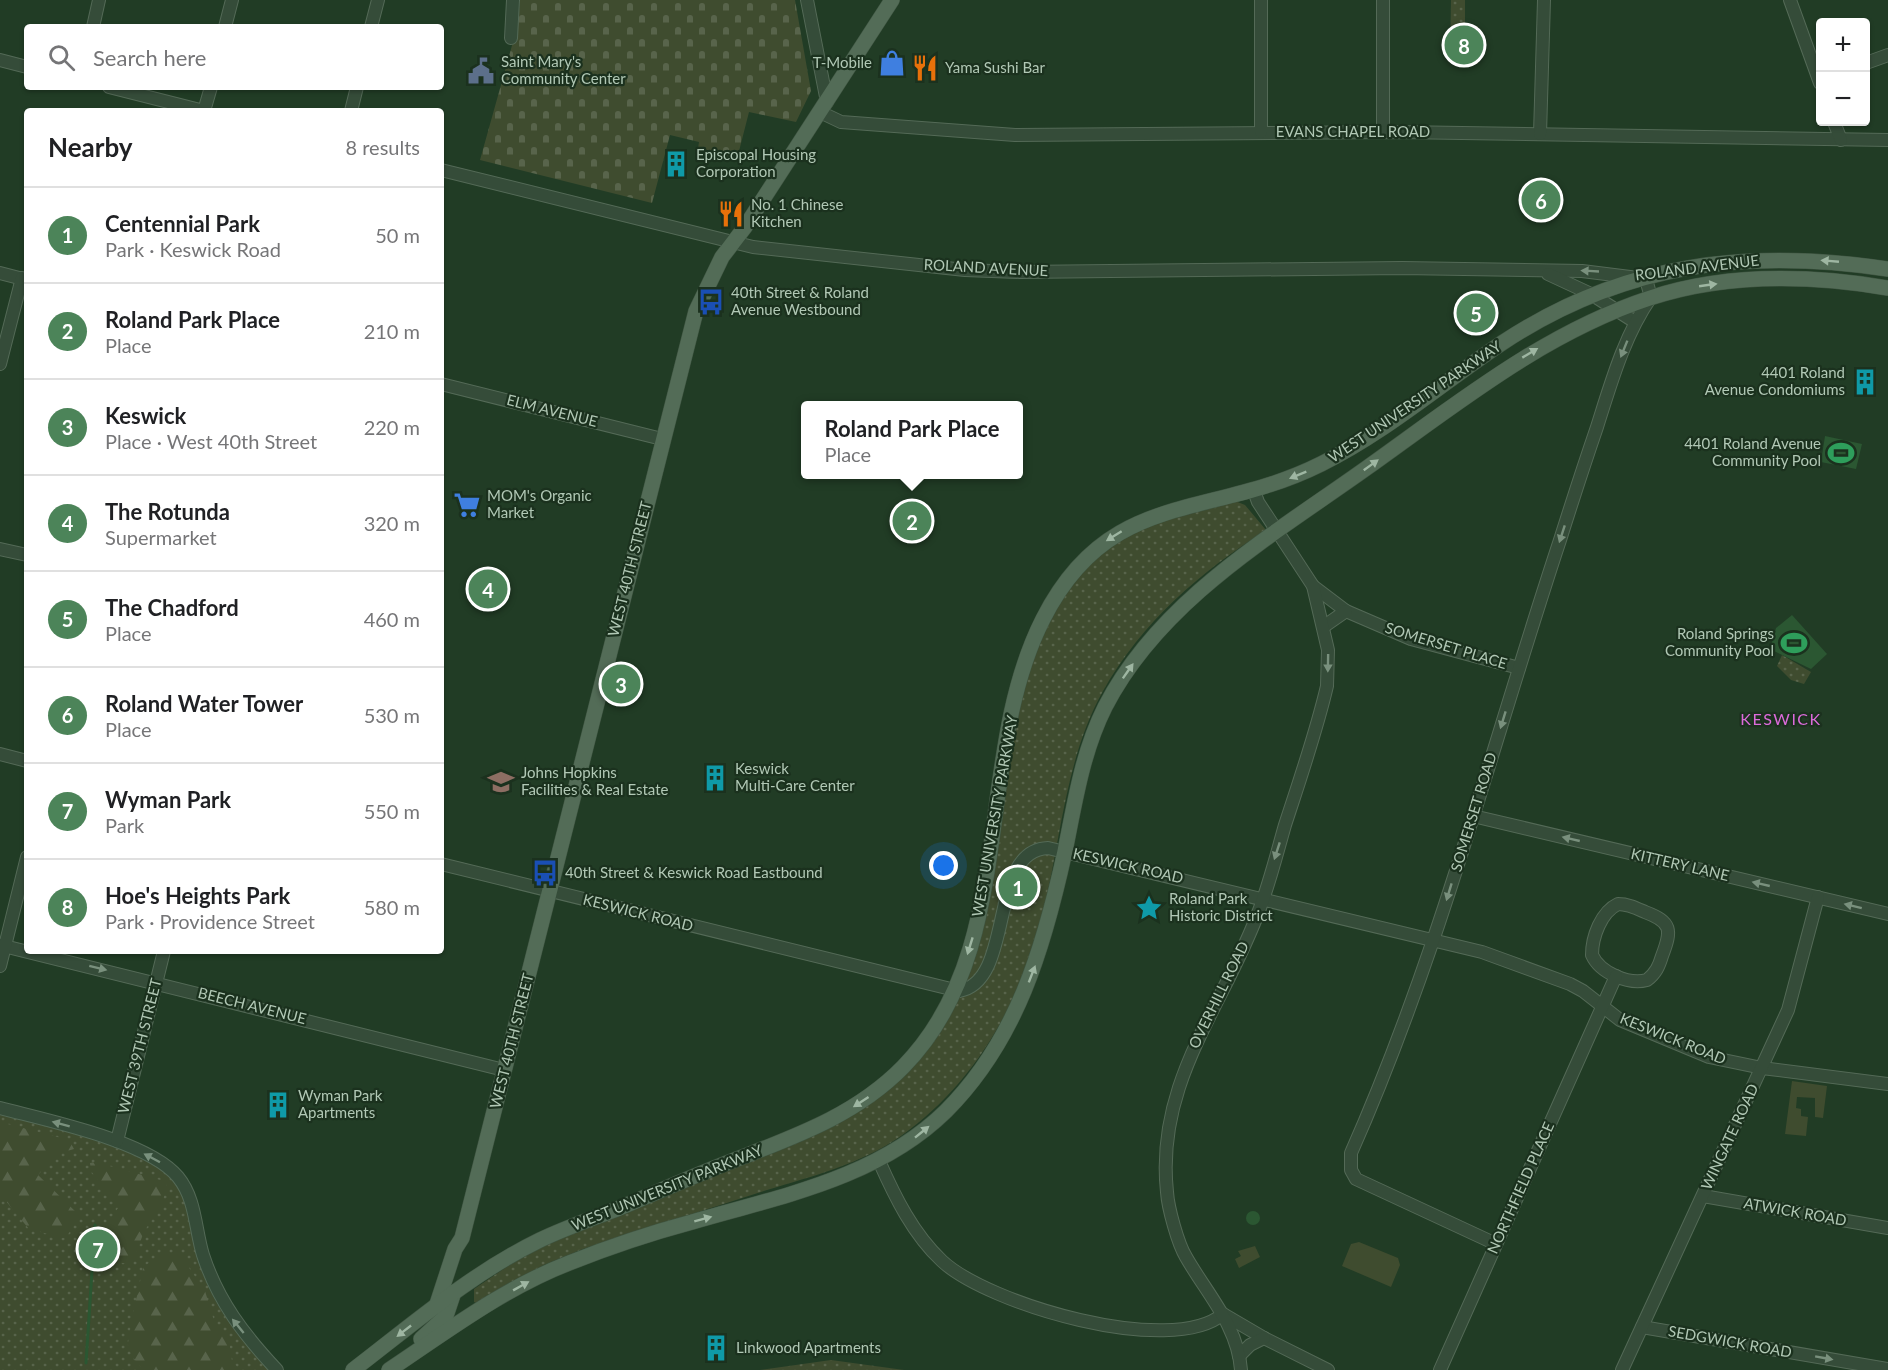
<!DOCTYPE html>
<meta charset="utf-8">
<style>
body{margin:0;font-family:Lato,sans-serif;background:#f6f6f6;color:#202124}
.controls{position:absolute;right:18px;top:18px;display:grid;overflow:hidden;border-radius:6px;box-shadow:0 2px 4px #0004}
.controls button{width:54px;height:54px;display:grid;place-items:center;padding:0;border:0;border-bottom:2px solid #e0e0e0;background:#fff;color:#202124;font:30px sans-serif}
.you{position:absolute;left:944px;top:866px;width:21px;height:21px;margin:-15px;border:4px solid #fff;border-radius:50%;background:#1a73e8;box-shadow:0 0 0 9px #1a73e833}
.badge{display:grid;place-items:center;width:39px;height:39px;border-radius:50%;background:#4c8459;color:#fff;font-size:20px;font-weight:700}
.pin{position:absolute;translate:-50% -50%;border:3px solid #fff;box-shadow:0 2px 6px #0006}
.popup{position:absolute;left:801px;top:401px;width:222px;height:78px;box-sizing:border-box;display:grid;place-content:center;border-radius:6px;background:#fff;filter:drop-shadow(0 2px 4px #0005);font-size:20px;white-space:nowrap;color:#757577}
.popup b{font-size:22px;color:#202124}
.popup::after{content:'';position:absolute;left:50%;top:100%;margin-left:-12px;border:12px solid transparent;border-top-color:#fff}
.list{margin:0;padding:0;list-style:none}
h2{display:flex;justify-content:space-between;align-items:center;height:78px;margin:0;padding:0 24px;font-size:26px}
h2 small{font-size:20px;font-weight:400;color:#757577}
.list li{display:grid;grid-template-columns:39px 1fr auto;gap:18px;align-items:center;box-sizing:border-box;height:96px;padding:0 24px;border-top:2px solid #e0e0e0}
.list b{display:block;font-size:22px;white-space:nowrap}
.list p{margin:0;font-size:20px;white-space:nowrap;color:#757577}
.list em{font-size:20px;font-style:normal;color:#757577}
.icon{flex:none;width:33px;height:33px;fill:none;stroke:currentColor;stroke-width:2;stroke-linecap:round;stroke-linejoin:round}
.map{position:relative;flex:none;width:1888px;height:1370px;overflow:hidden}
.search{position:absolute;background:#fff;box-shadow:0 2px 4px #0004;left:24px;top:24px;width:420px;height:66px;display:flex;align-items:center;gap:15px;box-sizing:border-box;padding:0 21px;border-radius:6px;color:#757577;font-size:22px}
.panel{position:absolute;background:#fff;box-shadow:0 2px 4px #0004;left:24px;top:108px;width:420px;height:846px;border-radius:6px}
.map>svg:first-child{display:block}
.grass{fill:url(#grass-dots)}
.forest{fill:url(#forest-firs)}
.cemetery{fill:url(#cemetery-stones)}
.garden{fill:#3f4c2f}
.water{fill:#2b5732}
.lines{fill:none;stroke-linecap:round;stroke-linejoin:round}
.stream{stroke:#2b5732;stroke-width:3}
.minor-casing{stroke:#546a57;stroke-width:14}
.major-casing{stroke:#3f5542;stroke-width:16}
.minor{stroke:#354c39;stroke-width:12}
.major{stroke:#536c57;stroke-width:15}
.oneway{fill:#9eb6a2}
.oneway2{fill:#79907d}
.labels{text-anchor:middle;stroke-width:4.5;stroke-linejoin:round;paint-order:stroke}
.poi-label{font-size:15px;fill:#b1c8b5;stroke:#1b311e;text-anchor:start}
.street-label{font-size:15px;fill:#b1c8b5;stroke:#1b311e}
.neighbourhood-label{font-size:16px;letter-spacing:1.5px;fill:#dc6bdb;stroke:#1b311e}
</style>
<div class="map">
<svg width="1888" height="1370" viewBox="0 0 1888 1370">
<defs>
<pattern id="grass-dots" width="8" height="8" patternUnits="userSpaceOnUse" patternTransform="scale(1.5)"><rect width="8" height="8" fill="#3f4c2f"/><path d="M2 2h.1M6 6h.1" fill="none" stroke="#58644b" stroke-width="1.8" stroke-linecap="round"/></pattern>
<pattern id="forest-firs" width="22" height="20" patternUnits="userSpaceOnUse" patternTransform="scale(1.5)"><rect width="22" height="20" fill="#3f4c2f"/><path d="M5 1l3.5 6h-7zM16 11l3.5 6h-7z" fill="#58644b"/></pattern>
<pattern id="cemetery-stones" width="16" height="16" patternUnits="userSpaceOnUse" patternTransform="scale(1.5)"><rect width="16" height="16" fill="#3f4c2f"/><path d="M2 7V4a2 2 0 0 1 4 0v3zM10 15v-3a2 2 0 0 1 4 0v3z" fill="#58644b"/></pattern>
</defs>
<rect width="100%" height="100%" fill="#213c25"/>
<g class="grass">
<polygon points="1451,0 1465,0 1465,27 1478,26 1478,64 1450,62"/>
<path d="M1235 501 1245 505 1266 530C1199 573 1142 622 1103 691 1066 757 1061 837 1044 909 1023 998 977 1082 901 1136 861 1164 813 1176 767 1190 706 1210 644 1229 583 1249L544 1265 476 1303 474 1302V1289L536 1247 738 1165 913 1065 945 1020 965 980C976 920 988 861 1000 802 1018 714 1029 618 1096 552 1127 522 1194 512 1235 501Z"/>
<polygon points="1782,655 1811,672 1804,684 1791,680 1777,666"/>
<path d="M0 1115C42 1125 152 1150 177 1184 193 1205 194 1251 204 1276 217 1312 244 1342 269 1370H0Z"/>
<polygon points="831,1360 904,1370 760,1370"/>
</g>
<g class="forest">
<polygon points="0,1122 69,1140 74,1149 57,1154 38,1175 80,1216 67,1236 63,1238 29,1229 5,1200 0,1198"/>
<path d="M95 1162 164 1181 167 1184C162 1212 152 1215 142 1237 138 1247 137 1255 130 1264L108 1261 104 1229 118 1208 91 1171 90 1163Z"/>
<path d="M179 1253 205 1291 216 1327 229 1340 232 1361 240 1370H144C137 1364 131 1355 128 1346 127 1342 141 1274 144 1266L164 1254Z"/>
</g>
<polygon class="cemetery" points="520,0 795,0 811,91 796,122 749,112 737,159 698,149 699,142 670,135 652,203 480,160 518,24"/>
<g class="garden">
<polygon points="1792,1081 1827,1086 1823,1118 1815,1117 1815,1098 1797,1097 1796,1108 1801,1109 1801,1116 1808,1117 1806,1136 1785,1134"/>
<polygon points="1359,1242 1398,1258 1400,1265 1391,1287 1342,1266 1351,1244"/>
<polygon points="1255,1246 1260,1257 1239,1268 1235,1259 1241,1256 1238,1251"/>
</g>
<g class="water">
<polygon points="1825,436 1862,444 1856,469 1821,462"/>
<polygon points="1792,615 1827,654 1811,669 1770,649 1776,628"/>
<circle cx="1253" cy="1218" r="7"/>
</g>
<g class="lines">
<polyline class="stream" points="86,1363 95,1225"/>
<g class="minor-casing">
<g id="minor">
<polyline points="807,0 827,102"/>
<polyline points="1383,0 1383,132"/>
<polyline points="1790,0 1820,83"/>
<polyline points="93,27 99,0"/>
<polyline points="225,27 232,0"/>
<polyline points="371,27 378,0"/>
<polyline points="511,38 513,0"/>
<polyline points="0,60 27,67"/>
<polyline points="1866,63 1888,55"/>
<polyline points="109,87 204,111"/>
<polyline points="204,111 211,87"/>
<polyline points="351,111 357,87"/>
<polyline points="820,112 841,122 1015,135 1399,132 1888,140"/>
<polyline points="1834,122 1841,140"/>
<polyline points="1261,132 1261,0"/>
<polyline points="1540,134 1544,0"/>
<polyline points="441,170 753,247 965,270 1020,272 1402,268 1582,271 1638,278"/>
<polyline points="0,273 27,280"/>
<polyline points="1548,274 1591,294 1635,322"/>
<polyline points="0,364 22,278"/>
<polyline points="441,384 662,439"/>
<polyline points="0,549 27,555"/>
<polyline points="1313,586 1346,611 1411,639 1519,668"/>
<polyline points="1323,627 1346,611"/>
<polyline points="0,754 27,761"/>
<polyline points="1473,816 1888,914"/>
<path d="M441 864 959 991C1016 981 987 850 1048 848L1482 952 1570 984 1583 991 1620 1020 1709 1057 1762 1068 1888 1084"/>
<path d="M1618 904C1628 904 1636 908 1645 912 1672 922 1672 930 1662 956 1659 966 1656 973 1647 980 1629 985 1600 973 1592 955 1592 937 1601 912 1618 904Z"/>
<polyline points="0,945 504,1070"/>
<polyline points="0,966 27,857"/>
<path d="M0 1108C45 1120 149 1141 178 1177 196 1199 195 1229 203 1255 218 1301 244 1335 277 1370"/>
<polyline points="117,1141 164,951"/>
<path d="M879 1161C895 1197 913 1234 942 1261 988 1304 1171 1358 1223 1314"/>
<polyline points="1703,1196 1888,1228"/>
<path d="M1496 1244 1356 1179 1351 1170V1153C1439 955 1492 745 1560 540 1572 502 1584 465 1597 427 1611 383 1624 336 1651 297L1645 276"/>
<polyline points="1223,1314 1264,1338 1328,1370"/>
<polyline points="1642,1327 1888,1369"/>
<polyline points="1239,1356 1250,1345 1264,1338"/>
<path d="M1241 1370C1238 1326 1207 1294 1186 1257 1178 1244 1168 1208 1167 1192 1155 1081 1225 1005 1260 908 1270 881 1277 853 1285 825 1300 779 1316 733 1327 686L1328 650 1313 586 1258 502 1254 491"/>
<polyline points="1440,1370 1616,976"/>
<polyline points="1622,1370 1788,1010 1818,897"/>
</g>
</g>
<g class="major-casing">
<g id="major">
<polyline points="437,1304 455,1249 462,1238 696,311 722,257 745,227 892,0"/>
<polyline points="421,1339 446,1316 454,1292"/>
<path d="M353 1370C413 1324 472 1273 540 1240 565 1228 591 1219 617 1209 655 1193 693 1176 732 1161 793 1137 855 1116 903 1067 1020 948 972 759 1043 619 1109 488 1209 520 1321 464 1386 432 1442 383 1502 343 1623 263 1746 248 1888 269"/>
<path d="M389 1370C446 1332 504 1288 569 1263 609 1247 651 1233 692 1222 781 1196 878 1178 946 1111 1017 1040 1044 947 1065 851 1075 802 1082 753 1105 707 1160 600 1273 535 1368 467 1458 403 1544 333 1650 298 1726 273 1810 275 1888 288"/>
</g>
</g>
<use href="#minor" class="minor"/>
<use href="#major" class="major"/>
</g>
<defs><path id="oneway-solid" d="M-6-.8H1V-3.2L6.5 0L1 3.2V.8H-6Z" transform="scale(1.5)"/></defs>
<g class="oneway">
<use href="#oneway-solid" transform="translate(1830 261) rotate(-175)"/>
<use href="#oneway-solid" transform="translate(1708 285) rotate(-8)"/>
<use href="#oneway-solid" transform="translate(1530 353) rotate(-31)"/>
<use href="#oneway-solid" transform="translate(1371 465) rotate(-36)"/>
<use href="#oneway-solid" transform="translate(1298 475) rotate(158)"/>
<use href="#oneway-solid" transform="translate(1114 536) rotate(148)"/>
<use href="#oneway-solid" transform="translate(1128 671) rotate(-55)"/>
<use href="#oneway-solid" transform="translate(970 946) rotate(107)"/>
<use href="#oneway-solid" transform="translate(1032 974) rotate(-69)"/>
<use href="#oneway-solid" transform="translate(861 1102) rotate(147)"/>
<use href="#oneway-solid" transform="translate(922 1132) rotate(-39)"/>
<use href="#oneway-solid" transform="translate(703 1219) rotate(-15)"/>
<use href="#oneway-solid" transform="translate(521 1286) rotate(-29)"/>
<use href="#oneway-solid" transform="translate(404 1331) rotate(142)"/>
</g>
<g class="oneway2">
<use href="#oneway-solid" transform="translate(1590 271) rotate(-177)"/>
<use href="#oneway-solid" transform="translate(1624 349) rotate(112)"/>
<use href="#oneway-solid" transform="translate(1562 534) rotate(108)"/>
<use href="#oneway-solid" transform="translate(1328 663) rotate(91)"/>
<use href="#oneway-solid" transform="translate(1503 720) rotate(107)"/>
<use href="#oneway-solid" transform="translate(1571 839) rotate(-167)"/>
<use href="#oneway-solid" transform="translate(1277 851) rotate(108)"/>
<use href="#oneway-solid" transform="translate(1761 884) rotate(-167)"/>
<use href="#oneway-solid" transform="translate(1449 892) rotate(107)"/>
<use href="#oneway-solid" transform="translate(1853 906) rotate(-166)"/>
<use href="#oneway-solid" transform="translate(98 968) rotate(14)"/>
<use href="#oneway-solid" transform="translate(61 1124) rotate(-165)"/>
<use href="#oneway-solid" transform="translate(152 1158) rotate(-152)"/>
<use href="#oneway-solid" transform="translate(238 1326) rotate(-129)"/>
<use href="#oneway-solid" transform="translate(1824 1358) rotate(10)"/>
</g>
<defs>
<g id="shop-bare" transform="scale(2.07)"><path d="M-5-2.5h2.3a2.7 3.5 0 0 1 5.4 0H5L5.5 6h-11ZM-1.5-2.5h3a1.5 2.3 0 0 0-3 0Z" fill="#3f7fe0" stroke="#1b311e" stroke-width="2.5" paint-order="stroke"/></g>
<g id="restaurant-bare" transform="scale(2.07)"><path d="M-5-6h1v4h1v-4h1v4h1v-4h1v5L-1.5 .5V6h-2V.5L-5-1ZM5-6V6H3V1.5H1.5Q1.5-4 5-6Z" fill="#e8710a" stroke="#1b311e" stroke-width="2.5" paint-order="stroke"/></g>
<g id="civic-bare" transform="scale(2.07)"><path d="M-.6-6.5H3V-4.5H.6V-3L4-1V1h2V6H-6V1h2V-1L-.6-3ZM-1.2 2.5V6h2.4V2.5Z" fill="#5c6f8a" stroke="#1b311e" stroke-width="2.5" paint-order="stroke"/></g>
<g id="building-bare" transform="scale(2.07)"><path d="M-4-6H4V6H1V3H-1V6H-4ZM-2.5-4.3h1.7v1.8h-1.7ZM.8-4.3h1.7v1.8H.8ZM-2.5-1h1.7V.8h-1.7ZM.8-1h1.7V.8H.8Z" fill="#0f9aa8" stroke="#1b311e" stroke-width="2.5" paint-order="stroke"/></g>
<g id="bus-bare" transform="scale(2.07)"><path d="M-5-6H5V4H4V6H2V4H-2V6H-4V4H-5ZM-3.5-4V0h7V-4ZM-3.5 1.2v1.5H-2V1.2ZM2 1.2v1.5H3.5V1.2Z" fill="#1a4fb4" stroke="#1b311e" stroke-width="2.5" paint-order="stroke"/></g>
<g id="stadium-bare" transform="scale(2.07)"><path d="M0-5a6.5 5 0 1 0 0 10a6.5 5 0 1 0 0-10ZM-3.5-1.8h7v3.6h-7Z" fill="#2e9e5b" stroke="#1b311e" stroke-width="2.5" paint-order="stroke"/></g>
<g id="supermarket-bare" transform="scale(2.07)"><path d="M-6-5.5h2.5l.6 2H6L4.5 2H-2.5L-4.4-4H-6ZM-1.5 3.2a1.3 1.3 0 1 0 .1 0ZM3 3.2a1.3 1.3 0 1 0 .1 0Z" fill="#3f7fe0" stroke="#1b311e" stroke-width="2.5" paint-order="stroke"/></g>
<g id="university-bare" transform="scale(2.07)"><path d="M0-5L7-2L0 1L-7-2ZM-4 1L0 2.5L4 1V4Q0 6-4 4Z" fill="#8d6e63" stroke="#1b311e" stroke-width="2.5" paint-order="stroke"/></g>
<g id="sight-bare" transform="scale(2.07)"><path d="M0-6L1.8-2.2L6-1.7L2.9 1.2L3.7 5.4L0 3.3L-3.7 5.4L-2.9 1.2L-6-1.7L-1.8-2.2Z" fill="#0f9aa8" stroke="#1b311e" stroke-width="2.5" paint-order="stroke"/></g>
</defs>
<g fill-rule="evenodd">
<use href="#shop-bare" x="892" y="63"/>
<use href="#restaurant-bare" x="925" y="68"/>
<use href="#civic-bare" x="481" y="71"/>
<use href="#building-bare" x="676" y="164"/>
<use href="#restaurant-bare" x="731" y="214"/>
<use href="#bus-bare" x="711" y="302"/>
<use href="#building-bare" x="1865" y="382"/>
<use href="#stadium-bare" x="1841" y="453"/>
<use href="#supermarket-bare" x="467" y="505"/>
<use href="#stadium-bare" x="1794" y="643"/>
<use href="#building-bare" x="715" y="778"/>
<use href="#university-bare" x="501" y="782"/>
<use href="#bus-bare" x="545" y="873"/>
<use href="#sight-bare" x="1149" y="908"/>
<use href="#building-bare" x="278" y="1105"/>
<use href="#building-bare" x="716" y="1348"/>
</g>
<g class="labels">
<g class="poi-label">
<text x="501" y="67">Saint Mary's<tspan x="501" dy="17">Community Center</tspan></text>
<text x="872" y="68" text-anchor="end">T-Mobile</text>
<text x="945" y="73">Yama Sushi Bar</text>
<text x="696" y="160">Episcopal Housing<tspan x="696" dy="17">Corporation</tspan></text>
<text x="751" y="210">No. 1 Chinese<tspan x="751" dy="17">Kitchen</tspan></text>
<text x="731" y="298">40th Street &amp; Roland<tspan x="731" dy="17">Avenue Westbound</tspan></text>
<text x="1845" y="378" text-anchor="end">4401 Roland<tspan x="1845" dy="17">Avenue Condomiums</tspan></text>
<text x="1821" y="449" text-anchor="end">4401 Roland Avenue<tspan x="1821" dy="17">Community Pool</tspan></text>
<text x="487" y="501">MOM's Organic<tspan x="487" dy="17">Market</tspan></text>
<text x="1774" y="639" text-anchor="end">Roland Springs<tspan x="1774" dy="17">Community Pool</tspan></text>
<text x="735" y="774">Keswick<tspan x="735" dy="17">Multi-Care Center</tspan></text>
<text x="521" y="778">Johns Hopkins<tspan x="521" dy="17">Facilities &amp; Real Estate</tspan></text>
<text x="565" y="878">40th Street &amp; Keswick Road Eastbound</text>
<text x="1169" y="904">Roland Park<tspan x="1169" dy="17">Historic District</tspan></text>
<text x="298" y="1101">Wyman Park<tspan x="298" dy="17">Apartments</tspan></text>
<text x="736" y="1353">Linkwood Apartments</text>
</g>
<g class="street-label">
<text x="1353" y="137">EVANS CHAPEL ROAD</text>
<text transform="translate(986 268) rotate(3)" y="5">ROLAND AVENUE</text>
<text transform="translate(1697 268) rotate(-7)" y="5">ROLAND AVENUE</text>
<text transform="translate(1415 402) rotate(-34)" y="5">WEST UNIVERSITY PARKWAY</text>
<text transform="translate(552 411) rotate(14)" y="5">ELM AVENUE</text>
<text transform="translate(630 569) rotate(-76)" y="5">WEST 40TH STREET</text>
<text transform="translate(1446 646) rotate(17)" y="5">SOMERSET PLACE</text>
<text transform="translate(1474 812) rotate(-73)" y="5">SOMERSET ROAD</text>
<text transform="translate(995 816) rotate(-80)" y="5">WEST UNIVERSITY PARKWAY</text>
<text transform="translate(1680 865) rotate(13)" y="5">KITTERY LANE</text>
<text transform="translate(1128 866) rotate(13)" y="5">KESWICK ROAD</text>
<text transform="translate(638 913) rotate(14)" y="5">KESWICK ROAD</text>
<text transform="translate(1219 995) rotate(-64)" y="5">OVERHILL ROAD</text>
<text transform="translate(252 1006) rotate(14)" y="5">BEECH AVENUE</text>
<text transform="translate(1673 1039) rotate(22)" y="5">KESWICK ROAD</text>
<text transform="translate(512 1041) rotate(-76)" y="5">WEST 40TH STREET</text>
<text transform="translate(140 1046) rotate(-76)" y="5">WEST 39TH STREET</text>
<text transform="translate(1730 1137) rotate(-65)" y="5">WINGATE ROAD</text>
<text transform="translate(667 1188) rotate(-22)" y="5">WEST UNIVERSITY PARKWAY</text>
<text transform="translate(1521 1188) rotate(-66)" y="5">NORTHFIELD PLACE</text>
<text transform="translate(1795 1212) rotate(10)" y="5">ATWICK ROAD</text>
<text transform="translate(1730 1342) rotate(10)" y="5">SEDGWICK ROAD</text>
</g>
<g class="neighbourhood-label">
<text x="1781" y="725">KESWICK</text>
</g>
</g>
</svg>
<div class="controls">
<button>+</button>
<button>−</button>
</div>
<div class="you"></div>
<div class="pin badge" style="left:1018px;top:887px">1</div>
<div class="pin badge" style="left:912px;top:521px">2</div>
<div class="popup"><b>Roland Park Place</b>Place</div>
<div class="pin badge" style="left:621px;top:684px">3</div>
<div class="pin badge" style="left:488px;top:589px">4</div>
<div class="pin badge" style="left:1476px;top:313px">5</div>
<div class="pin badge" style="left:1541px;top:200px">6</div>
<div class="pin badge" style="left:98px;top:1249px">7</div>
<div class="pin badge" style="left:1464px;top:45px">8</div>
<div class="search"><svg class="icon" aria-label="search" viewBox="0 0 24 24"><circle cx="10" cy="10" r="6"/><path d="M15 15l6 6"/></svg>Search here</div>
<section class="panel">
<h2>Nearby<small>8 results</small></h2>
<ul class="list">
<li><span class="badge">1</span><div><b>Centennial Park</b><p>Park · Keswick Road</p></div><em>50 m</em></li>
<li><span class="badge">2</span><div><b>Roland Park Place</b><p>Place</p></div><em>210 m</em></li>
<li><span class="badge">3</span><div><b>Keswick</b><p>Place · West 40th Street</p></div><em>220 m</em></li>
<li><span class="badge">4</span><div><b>The Rotunda</b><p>Supermarket</p></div><em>320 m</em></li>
<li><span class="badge">5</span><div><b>The Chadford</b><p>Place</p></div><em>460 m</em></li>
<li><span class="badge">6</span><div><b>Roland Water Tower</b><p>Place</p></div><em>530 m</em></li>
<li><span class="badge">7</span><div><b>Wyman Park</b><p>Park</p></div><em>550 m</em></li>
<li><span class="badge">8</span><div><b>Hoe's Heights Park</b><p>Park · Providence Street</p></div><em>580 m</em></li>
</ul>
</section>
</div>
